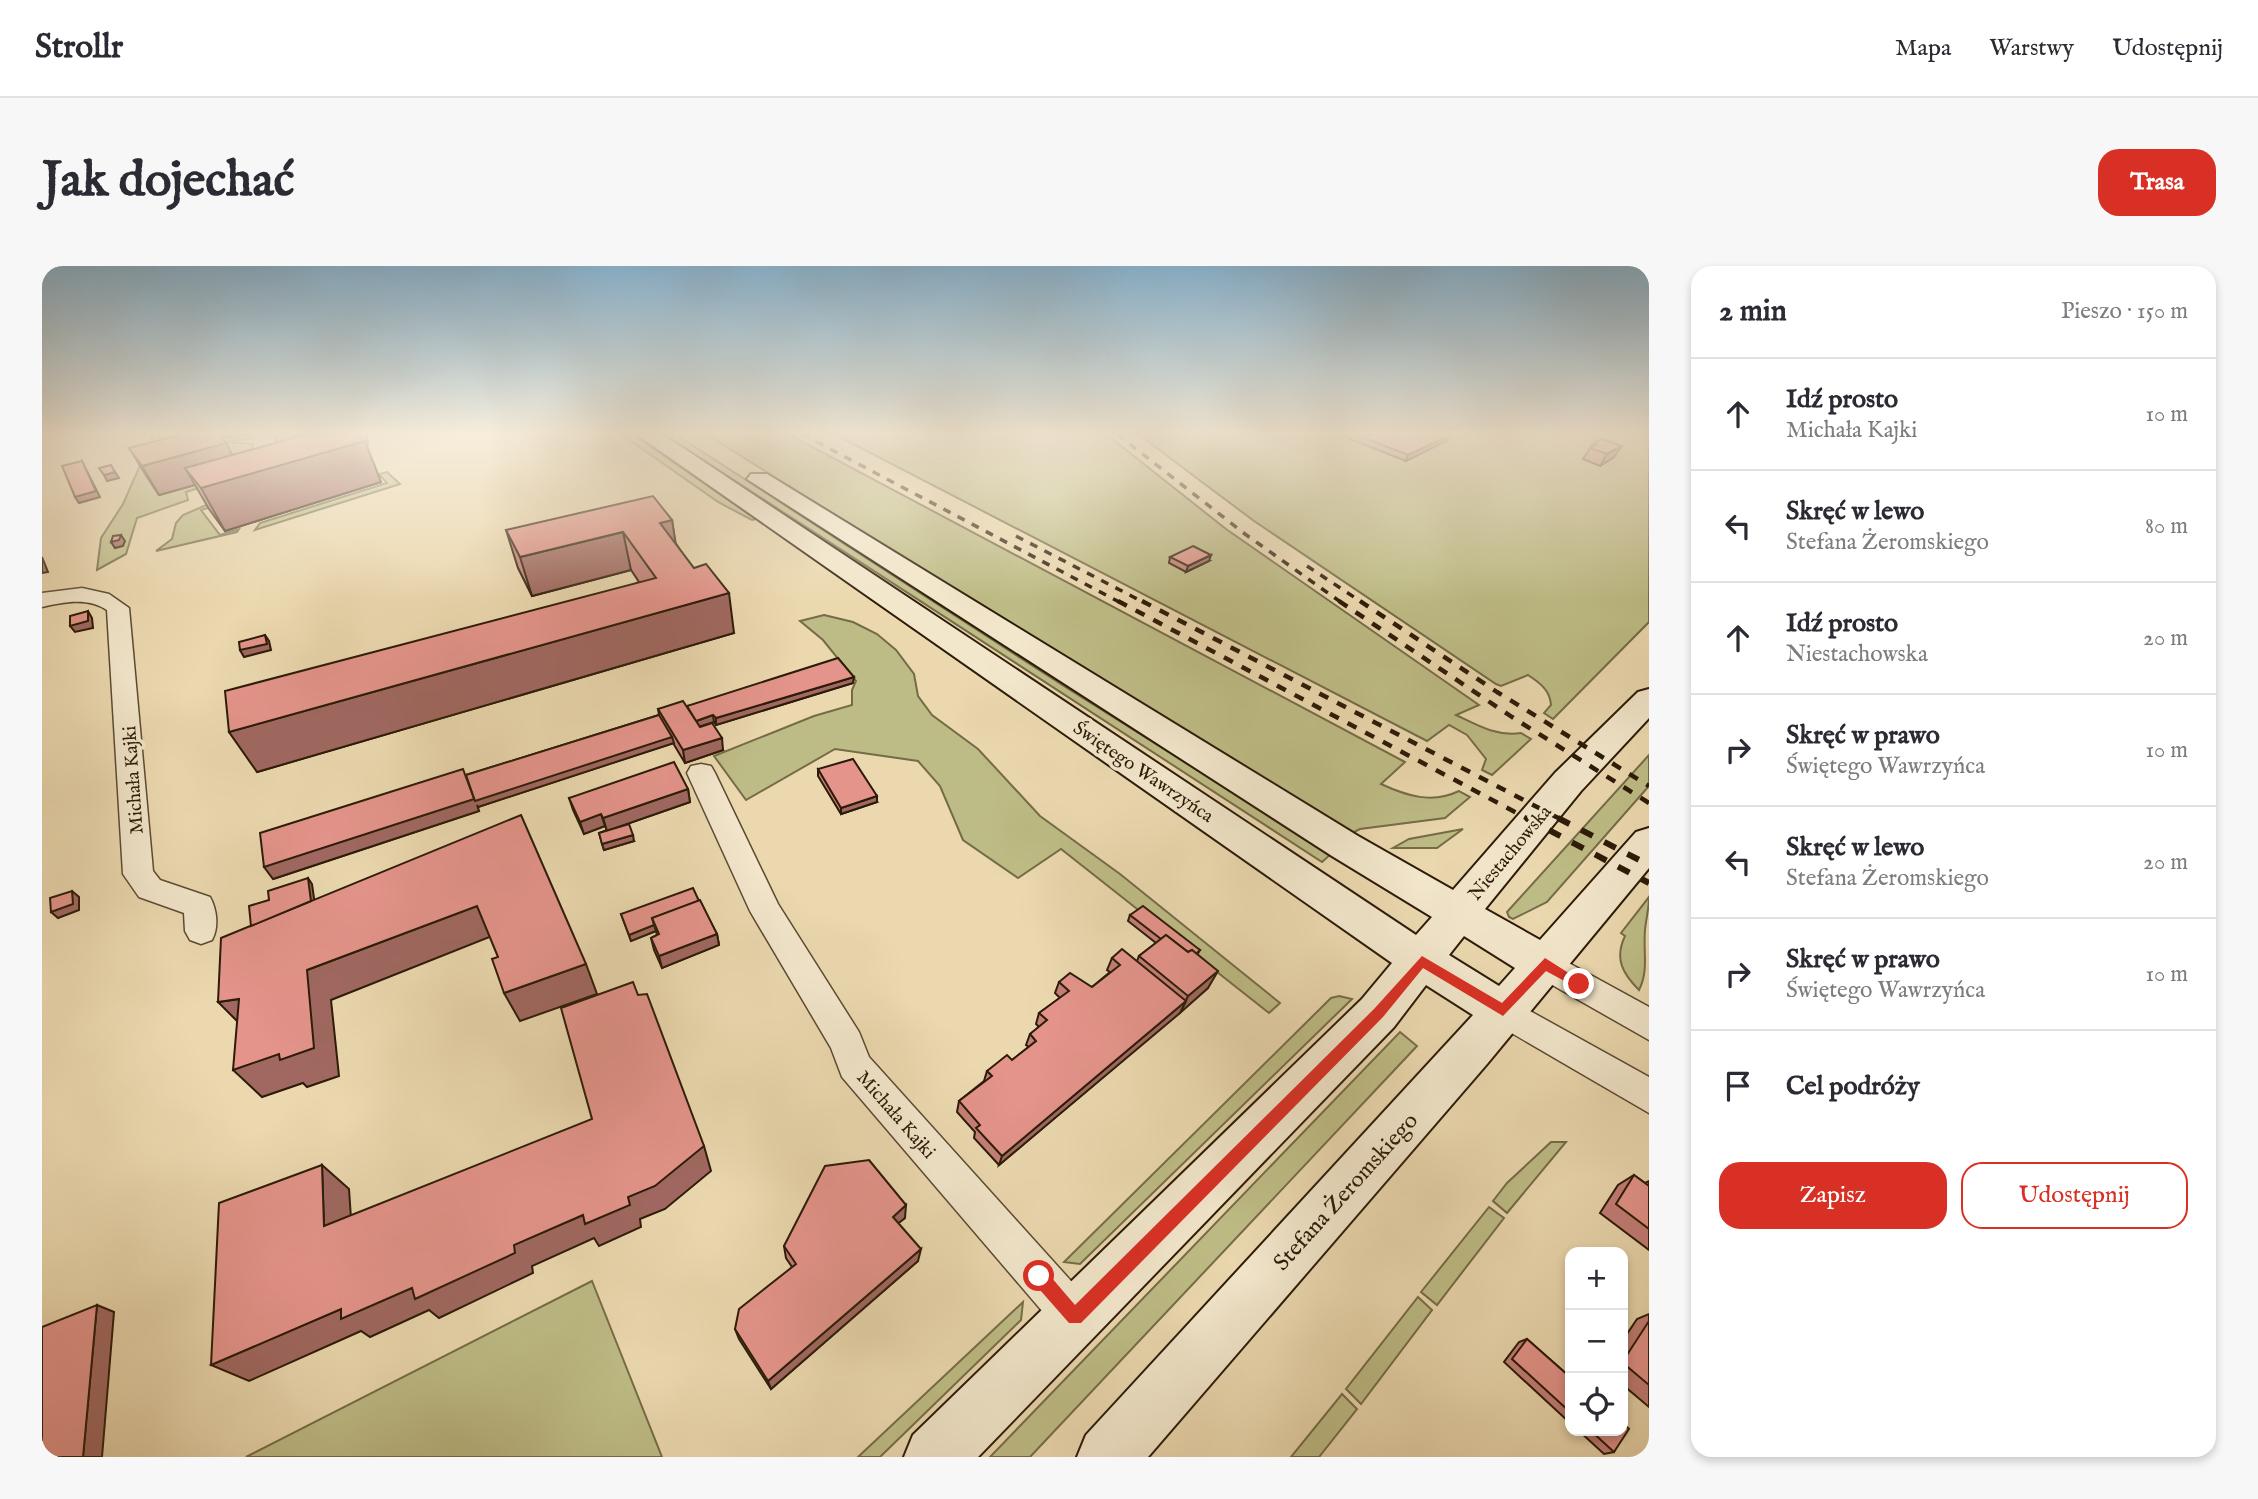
<!DOCTYPE html>
<html lang="pl">
<meta charset="utf-8">
<style>
body{margin:0;font-family:"IM FELL English",serif;background:#f7f7f7;color:#2b2b33}
.controls{position:absolute;right:21px;bottom:21px;display:grid;overflow:hidden;border-radius:14px;box-shadow:0 4px 10px #0003}
.controls button{width:63px;height:63px;display:grid;place-items:center;padding:0;border:0;border-bottom:2px solid #e1e1e2;background:#fff;color:#2b2b33;font:35px sans-serif}
.stop{position:absolute;width:21px;height:21px;margin:-16px;border:5px solid #d93025;border-radius:50%;background:#fff}
.stop.end{background:#d93025;border-color:#fff;box-shadow:0 2px 7px #0008}
.list{margin:0;padding:0;list-style:none}
h2{display:flex;justify-content:space-between;align-items:center;height:91px;margin:0;padding:0 28px;font-size:30px}
h2 small{font-size:23px;font-weight:400;color:#7c7c81}
.list li{display:grid;grid-template-columns:46px 1fr auto;gap:21px;align-items:center;box-sizing:border-box;height:112px;padding:0 28px;border-top:2px solid #e1e1e2}
.list b{display:block;font-size:26px;white-space:nowrap}
.list p{margin:0;font-size:23px;white-space:nowrap;color:#7c7c81}
.list em{font-size:23px;font-style:normal;color:#7c7c81}
.actions{display:flex;gap:14px;padding:21px 28px}
.actions a{flex:1;padding:16px 0;border:2px solid #d93025;border-radius:21px;text-align:center;font-size:24px;color:#d93025}
.actions .main{background:#d93025;color:#fff}
.icon{flex:none;width:38px;height:38px;fill:none;stroke:currentColor;stroke-width:2;stroke-linecap:round;stroke-linejoin:round}
.map{position:relative;flex:none;width:1607px;height:1191px;overflow:hidden;border-radius:21px}
header{display:flex;align-items:center;gap:42px;box-sizing:border-box;height:98px;padding:0 35px;background:#fff;border-bottom:2px solid #e1e1e2}
header strong{font-size:33px}
nav{display:flex;gap:38px;margin-inline-start:auto;font-size:24px}
.intro{display:flex;align-items:center;justify-content:space-between;box-sizing:border-box;height:168px;padding:0 42px}
h1{margin:0;font-size:49px}
.button{padding:18px 32px;border-radius:21px;background:#d93025;color:#fff;font-size:24px;font-weight:700}
main{display:flex;gap:42px;padding:0 42px}
aside{flex:1;background:#fff;border-radius:21px;box-shadow:0 4px 10px #0003}
.map>svg:first-child{display:block}
.green{fill:#bebc86;stroke:#756c47;stroke-width:2}
.lines{fill:none;stroke-linecap:round;stroke-linejoin:round}
.street-casing{stroke:#5c4a32;stroke-width:3}
.secondary-casing{stroke:#2c1b08;stroke-width:4}
.street{fill:#f2e6cb;fill-rule:evenodd}
.secondary{fill:#f2e6cb;fill-rule:evenodd}
.rail-far2{stroke:#2c1b08;stroke-width:3.5;stroke-dasharray:8 8;stroke-linecap:butt}
.rail-far1{stroke:#2c1b08;stroke-width:4.5;stroke-dasharray:10 10;stroke-linecap:butt}
.rail{stroke:#2c1b08;stroke-width:6;stroke-dasharray:13 13;stroke-linecap:butt}
.wall{fill:#c47f78;stroke:#2c1b08;stroke-width:2}
.shaded-wall{fill:#a06861;stroke:#2c1b08;stroke-width:2}
.building{fill:#e4948b;stroke:#2c1b08;stroke-width:2}
.route{fill:#d93025}
.labels{text-anchor:middle;stroke-width:7;stroke-linejoin:round;paint-order:stroke}
.street-label{font-size:19px;fill:#2c1b08;stroke:#f2e6cb}
.near-street-label{font-size:23px;fill:#2c1b08;stroke:#f2e6cb}
</style>
<header>
<strong>Strollr</strong>
<nav><a>Mapa</a><a>Warstwy</a><a>Udostępnij</a></nav>
</header>
<div class="intro"><h1>Jak dojechać</h1><a class="button">Trasa</a></div>
<main>
<div class="map">
<svg width="1607" height="1191" viewBox="0 0 1607 1191">
<rect width="100%" height="100%" fill="#ebd8af"/>
<filter id="stains"><feTurbulence type="fractalNoise" baseFrequency=".00286" numOctaves="4"/><feColorMatrix values="0 0 0 0 .2 0 0 0 0 .09 0 0 0 0 .02 0 0 0 .5 -.17"/></filter>
<radialGradient id="worn" r=".72"><stop offset=".6" stop-color="#630" stop-opacity="0"/><stop offset="1" stop-color="#630" stop-opacity=".3"/></radialGradient>
<g class="green">
<polygon points="112,168 214,168 211,172 182,176 211,178 209,206 144,226 146,234 95,252 84,288 55,304 59,272 81,238"/>
<polygon points="579,168 590,168 714,253 710,254 676,236"/>
<polygon points="621,168 633,168 1025,422 1289,588 1280,596"/>
<path d="M664 168H746L1363 496 1339 518C1365 530 1390 538 1417 525L1428 531 1403 552 1318 563 1310 567 1034 400Z"/>
<path d="M792 168H1064L1184 263 1437 439 1414 449C1435 459 1455 471 1479 467L1489 473 1450 509 1440 504 1444 493 1425 469 1407 459 1385 475Z"/>
<path d="M1096 168H1296L1364 195 1385 168H1607V356L1511 453 1502 447 1509 439C1508 424 1498 417 1486 409L1459 420 1454 418 1212 255Z"/>
<polygon points="345,206 358,218 213,264 218,257 345,217 337,208"/>
<polygon points="183,231 199,232 159,244 178,269 197,263 195,266 114,285 130,273 134,257 141,249"/>
<polygon points="782,349 811,356 835,368 854,384 872,408 876,430 890,449 936,483 998,550 1078,608 1238,737 1227,747 1019,583 976,612 921,574 898,520 876,495 793,483 704,534 672,490 772,450 810,439 810,424 814,415 781,374 758,355"/>
<polygon points="1607,489 1607,520 1505,636 1471,653 1467,651 1465,646"/>
<polygon points="1421,563 1395,582 1351,582 1367,573"/>
<path d="M1607 631C1607 643 1604 653 1603 664 1601 686 1607 704 1597 724 1581 708 1572 693 1583 670L1579 667Z"/>
<polygon points="1297,730 1310,733 1038,998 1022,996 1289,732"/>
<polygon points="1358,766 1375,780 988,1191 948,1191"/>
<polygon points="1509,876 1524,876 1465,947 1451,935 1465,917"/>
<polygon points="1447,941 1462,952 1395,1039 1379,1026"/>
<polygon points="550,1015 620,1191 204,1191"/>
<polygon points="1376,1031 1390,1044 1319,1138 1304,1123"/>
<polygon points="981,1036 979,1054 838,1191 816,1191"/>
<polygon points="1300,1128 1315,1143 1277,1191 1249,1191"/>
</g>
<g class="lines">
<g class="street-casing">
<g id="street">
<path d="M40 322 67 328 87 342 111 605 118 614 168 631C175 644 177 661 170 674L159 678 148 674 143 665 142 647 97 631 81 608 65 344C46 331 21 336 0 341V327Z"/>
<polygon points="659,498 669,500 673,507 736,638 817,766 827,791 1048,1036 1055,1051 1048,1066 1033,1073 1018,1066 800,811 789,782 708,645 645,507 649,500"/>
<polygon points="1503,684 1607,741 1607,774 1491,708 1487,698 1491,688"/>
<polygon points="1461,730 1607,811 1607,847 1449,755 1444,745 1449,735"/>
</g>
</g>
<g class="secondary-casing">
<path id="secondary" d="M594 168H620L1374 669 1390 651 1290 590 705 213 709 208H725L1316 570 1411 624 1513 507 1596 426 1607 423V452L1539 525 1443 643 1498 674 1594 566 1607 562V602L1445 798 1106 1191H1035L1044 1169 1431 749 1384 719 1352 761 936 1191H862L871 1169 1320 733 1350 697ZM1422 670 1473 702 1457 720 1407 689Z"/>
</g>
<use href="#street" class="street"/>
<use href="#secondary" class="secondary"/>
<g class="rail-far2">
<polyline points="760,168 1079,337"/>
<polyline points="1075,168 1203,268 1300,337"/>
<polyline points="974,270 1103,337"/>
<polyline points="1265,300 1321,337"/>
</g>
<g class="rail-far1">
<polyline points="1076,335 1488,554"/>
<polyline points="1100,335 1520,554"/>
<polyline points="1297,335 1470,451 1607,537"/>
<polyline points="1318,335 1455,426 1607,520"/>
</g>
<g class="rail">
<polyline points="1484,552 1607,617"/>
<polyline points="1516,552 1607,599"/>
</g>
</g>
<g class="wall">
<polygon points="115,168 208,168 180,172 190,189 326,178 324,178 339,216 183,265 167,243 153,219 117,229 105,211 87,182 119,174"/>
<polygon points="1296,168 1403,168 1407,170 1404,175 1364,195"/>
<polygon points="1551,178 1572,191 1558,200 1541,193"/>
<polygon points="630,254 633,276 692,367 215,506 597,316 589,304 490,330 476,302 464,264"/>
<polygon points="1128,291 1167,295 1144,306 1127,297"/>
<polygon points="811,417 674,459 672,456 657,461 681,484 643,497 631,477 436,541 435,540 437,545 231,613 424,509 617,449 616,443 645,440"/>
<polygon points="776,503 835,536 799,548 776,510"/>
<polygon points="646,523 648,536 576,561 592,575 562,584 557,567 565,564 563,560 542,568 531,544 527,532"/>
<polygon points="657,635 675,668 677,679 620,702 612,684 609,672 615,669 614,665 589,675 579,648"/>
<polygon points="1088,649 1158,684 1155,689 1166,722 957,899 932,872 933,866 915,846 917,835 942,815 945,805 970,794 987,781 984,779 988,768 997,761 994,758 997,747 1018,732 1013,727 1017,716 1050,721 1068,706 1065,704 1070,692 1095,695 1097,690 1114,677 1086,655"/>
<polygon points="1592,909 1603,917 1607,915 1607,984 1558,947 1576,919"/>
<polygon points="863,952 856,957 876,995 729,1123 697,1073 693,1063 750,1001 744,992 742,980"/>
<polygon points="1607,1048 1607,1141 1581,1119 1581,1074 1595,1053"/>
<polygon points="1485,1073 1528,1111 1528,1157 1462,1096 1477,1076"/>
<polygon points="1537,1165 1581,1165 1572,1186 1562,1188"/>
</g>
<g class="shaded-wall">
<polygon points="115,168 208,168 123,180"/>
<polygon points="231,168 325,168 326,178 324,178 339,216 183,265 159,222 242,191"/>
<polygon points="1407,170 1404,175 1364,195 1366,189"/>
<polygon points="184,177 199,205 143,202 153,219 117,229 100,200"/>
<polygon points="1580,180 1572,191 1558,200 1565,188"/>
<polygon points="40,195 58,231 37,237 33,231"/>
<polygon points="73,206 77,212 65,215 62,209"/>
<polygon points="630,254 636,292 618,257"/>
<polygon points="581,266 589,304 490,330 478,291"/>
<polygon points="79,269 83,275 81,280 73,282 69,276"/>
<polygon points="1169,289 1167,295 1144,306 1146,300"/>
<polygon points="0,291 6,306 0,307"/>
<polygon points="687,327 692,367 215,506 187,466"/>
<polygon points="46,345 50,352 51,362 33,366 28,360"/>
<polygon points="223,369 227,375 229,384 202,391 198,384"/>
<polygon points="812,411 811,417 674,459 674,452"/>
<polygon points="671,449 672,456 653,462 652,456"/>
<polygon points="630,471 632,477 436,541 435,539 437,545 231,613 222,601 427,515"/>
<polygon points="680,472 681,484 643,497 641,484"/>
<polygon points="646,523 648,536 565,565 561,552"/>
<polygon points="835,530 835,536 799,548 799,542"/>
<polygon points="559,548 563,560 542,568 538,556"/>
<polygon points="591,569 592,575 562,584 560,578"/>
<polygon points="266,612 270,618 275,653 214,674"/>
<polygon points="30,625 37,631 37,644 16,652 9,646"/>
<polygon points="435,640 450,670 289,734 297,810 265,821 261,817 220,831 191,804 265,704"/>
<polygon points="612,659 614,665 589,675 587,669"/>
<polygon points="675,668 677,679 620,702 617,690"/>
<polygon points="544,698 555,728 478,755 462,727"/>
<polygon points="1176,705 1166,722 1138,747 1146,730"/>
<polygon points="197,733 205,765 176,736"/>
<polygon points="1144,735 1138,747 957,899 960,890"/>
<polygon points="662,880 669,905 623,943 598,953 599,961 557,980 552,972 490,1000 491,1007 397,1052 387,1044 328,1071 319,1065 207,1115 169,1099 299,1043 370,1022 541,949 586,931"/>
<polygon points="280,899 307,923 311,982 282,960"/>
<polygon points="864,939 863,952 849,963 851,951"/>
<polygon points="879,983 876,995 729,1123 726,1115"/>
<polygon points="55,1039 72,1046 60,1191 41,1191"/>
</g>
<g class="building">
<polygon points="142,168 176,168 184,177 100,200 87,182"/>
<polygon points="266,168 314,168 323,175 159,222 143,202"/>
<polygon points="1312,168 1403,168 1407,170 1366,189"/>
<polygon points="1560,173 1580,180 1565,188 1548,182 1554,179 1551,178"/>
<polygon points="40,195 54,225 33,231 20,200"/>
<polygon points="69,199 73,206 62,209 57,202"/>
<polygon points="611,230 630,254 618,257 652,302 664,298 687,327 187,466 183,425 614,312 581,266 478,291 464,264"/>
<polygon points="79,269 77,274 69,276 71,270"/>
<polygon points="1151,280 1169,289 1146,300 1128,291"/>
<polygon points="46,345 46,355 28,360 28,350"/>
<polygon points="223,369 225,378 198,384 197,376"/>
<polygon points="796,392 812,411 674,452 671,449 654,455 645,440"/>
<polygon points="641,435 658,461 670,457 680,472 641,484 616,443"/>
<polygon points="617,449 630,471 433,535 424,509"/>
<polygon points="811,493 835,530 799,542 776,503"/>
<polygon points="632,496 646,523 561,552 559,548 538,556 527,532"/>
<polygon points="421,503 432,533 222,601 218,567"/>
<polygon points="479,549 544,698 462,727 450,693 456,691 435,640 265,704 272,782 238,794 237,788 191,804 197,733 176,736 179,672"/>
<polygon points="587,558 591,569 560,578 557,567"/>
<polygon points="266,612 269,635 209,660 207,640 227,634 226,625"/>
<polygon points="651,622 657,635 610,652 612,659 587,669 579,648"/>
<polygon points="30,625 31,638 9,646 8,632"/>
<polygon points="658,634 675,668 617,690 609,672 617,668 610,652"/>
<polygon points="1101,640 1158,684 1154,688 1150,684 1146,686 1124,669 1119,673 1088,649"/>
<polygon points="1124,669 1146,686 1150,684 1176,705 1146,730 1097,690"/>
<polygon points="1080,683 1144,735 960,890 934,862 938,859 917,835 950,810 945,805 965,789 970,794 994,775 988,768 1005,754 997,747 1027,725 1017,716 1028,707 1050,721 1078,699 1070,692"/>
<polygon points="591,716 596,729 605,728 662,880 613,920 586,931 588,939 543,958 541,949 472,979 473,987 373,1033 370,1022 299,1053 299,1043 169,1099 177,937 280,899 282,960 550,853 519,742"/>
<polygon points="827,894 864,939 851,951 879,983 726,1115 693,1063 697,1043 754,998 742,980 783,900"/>
<polygon points="1592,909 1607,920 1607,963 1574,938"/>
<polygon points="55,1039 41,1191 0,1191 0,1061"/>
<polygon points="1607,1055 1607,1119 1581,1097 1581,1095"/>
<polygon points="1485,1073 1528,1111 1528,1146 1470,1093"/>
<polygon points="1581,1157 1587,1163 1572,1186 1549,1165 1581,1165"/>
</g>
<linearGradient id="sky" x2="0" y2="1"><stop stop-color="#89b6d4"/><stop offset="0.5" stop-color="#f6eddb"/><stop offset="1" stop-color="#f6eddb" stop-opacity="0"/></linearGradient>
<rect width="1607" height="335" fill="url(#sky)"/>
<polygon class="route" points="1380,690 1460,737 1503,692 1544,718 1537,723 1504,705 1461,750 1381,702 1341,751 1039,1057 1027,1057 991,1016 991,1004 1003,1004 1033,1039 1332,743"/>
<g class="labels">
<g class="street-label">
<text transform="translate(1102 505) rotate(34)" y="7">Świętego Wawrzyńca</text>
<text transform="translate(90 514) rotate(-94)" y="7">Michała Kajki</text>
<text transform="translate(1467 586) rotate(-50)" y="7">Niestachowska</text>
<text transform="translate(855 848) rotate(49)" y="7">Michała Kajki</text>
</g>
<g class="near-street-label">
<text transform="translate(1303 925) rotate(-48)" y="8">Stefana Żeromskiego</text>
</g>
</g>
<rect width="100%" height="100%" filter="url(#stains)"/>
<rect width="100%" height="100%" fill="url(#worn)"/>
</svg>
<div class="controls">
<button>+</button>
<button>−</button>
<button><svg class="icon" aria-label="locate" viewBox="0 0 24 24"><circle cx="12" cy="12" r="6"/><path d="M12 2v4M12 18v4M2 12h4M18 12h4"/></svg></button>
</div>
<div class="stop" style="left:997px;top:1010px"></div>
<div class="stop end" style="left:1537px;top:718px"></div>
</div>
<aside>
<h2>2 min<small>Pieszo · 150 m</small></h2>
<ul class="list">
<li><svg class="icon" aria-label="ahead" viewBox="0 0 24 24"><path d="M12 20V5M6 11l6-6 6 6"/></svg><div><b>Idź prosto</b><p>Michała Kajki</p></div><em>10 m</em></li>
<li><svg class="icon" aria-label="left" viewBox="0 0 24 24"><path d="M17 20v-9H6M10 6l-5 5 5 5"/></svg><div><b>Skręć w lewo</b><p>Stefana Żeromskiego</p></div><em>80 m</em></li>
<li><svg class="icon" aria-label="ahead" viewBox="0 0 24 24"><path d="M12 20V5M6 11l6-6 6 6"/></svg><div><b>Idź prosto</b><p>Niestachowska</p></div><em>20 m</em></li>
<li><svg class="icon" aria-label="right" viewBox="0 0 24 24"><path d="M7 20v-9h11M14 6l5 5-5 5"/></svg><div><b>Skręć w prawo</b><p>Świętego Wawrzyńca</p></div><em>10 m</em></li>
<li><svg class="icon" aria-label="left" viewBox="0 0 24 24"><path d="M17 20v-9H6M10 6l-5 5 5 5"/></svg><div><b>Skręć w lewo</b><p>Stefana Żeromskiego</p></div><em>20 m</em></li>
<li><svg class="icon" aria-label="right" viewBox="0 0 24 24"><path d="M7 20v-9h11M14 6l5 5-5 5"/></svg><div><b>Skręć w prawo</b><p>Świętego Wawrzyńca</p></div><em>10 m</em></li>
<li><svg class="icon" aria-label="arrive" viewBox="0 0 24 24"><path d="M6 21V4h12l-3 4 3 4H6"/></svg><div><b>Cel podróży</b></div></li>
</ul>
<div class="actions"><a class="main">Zapisz</a><a>Udostępnij</a></div>
</aside>
</main>
